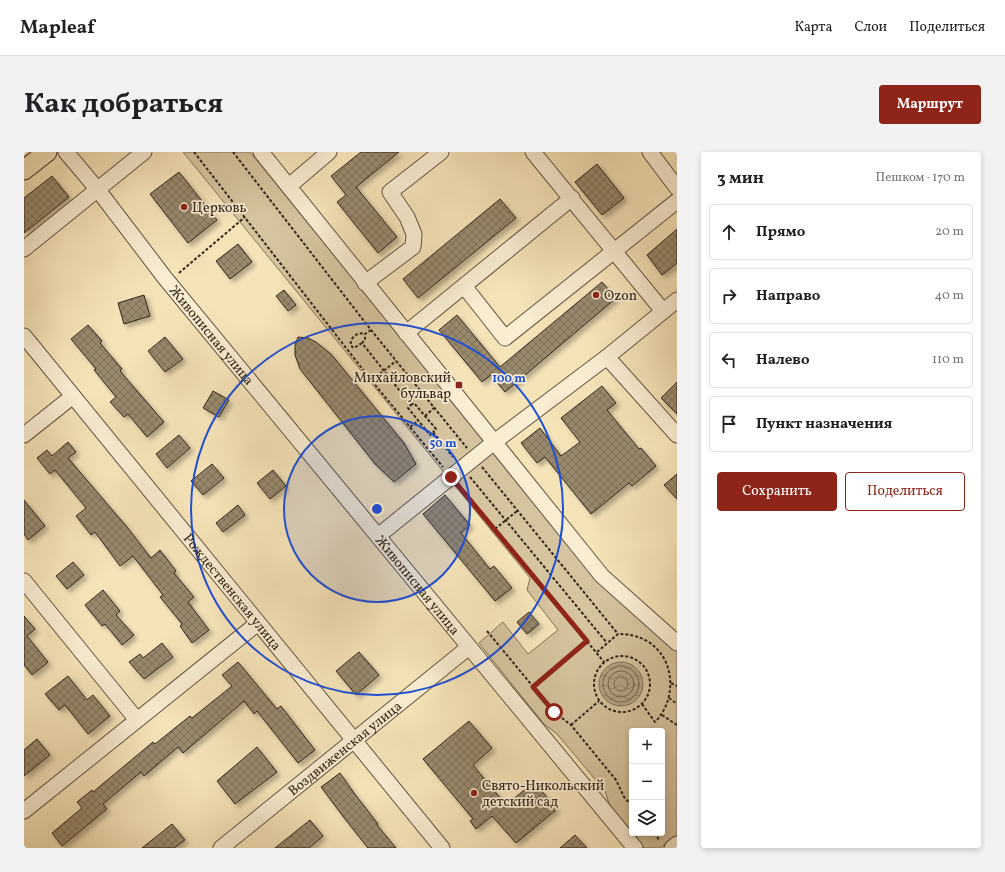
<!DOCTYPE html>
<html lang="ru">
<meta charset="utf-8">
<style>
body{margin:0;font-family:Vollkorn,serif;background:#f2f2f2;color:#202124}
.controls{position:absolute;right:12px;bottom:12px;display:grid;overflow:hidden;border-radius:4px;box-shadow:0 2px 6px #0003}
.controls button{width:36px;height:36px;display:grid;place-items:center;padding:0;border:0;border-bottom:1px solid #e0e0e0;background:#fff;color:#202124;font:20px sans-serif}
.stop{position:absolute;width:12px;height:12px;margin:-9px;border:3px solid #8f2418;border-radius:50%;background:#fff}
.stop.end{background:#8f2418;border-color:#fff;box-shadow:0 1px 4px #0008}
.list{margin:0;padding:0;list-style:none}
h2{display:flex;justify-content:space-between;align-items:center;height:52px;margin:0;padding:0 16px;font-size:17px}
h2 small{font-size:13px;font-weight:400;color:#757577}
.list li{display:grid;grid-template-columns:26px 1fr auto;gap:12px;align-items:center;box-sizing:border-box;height:56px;margin:0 8px 8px;padding:0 8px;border:1px solid #e0e0e0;border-radius:4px}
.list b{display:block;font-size:15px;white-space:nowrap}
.list em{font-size:13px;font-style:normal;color:#757577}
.actions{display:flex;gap:8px;padding:12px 16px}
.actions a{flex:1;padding:9px 0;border:1px solid #8f2418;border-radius:4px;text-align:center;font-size:14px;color:#8f2418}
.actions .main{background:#8f2418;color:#fff}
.icon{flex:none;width:22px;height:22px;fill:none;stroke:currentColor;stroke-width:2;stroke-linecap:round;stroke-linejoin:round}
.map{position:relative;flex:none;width:653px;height:696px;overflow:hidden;border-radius:4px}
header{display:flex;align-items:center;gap:24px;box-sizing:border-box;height:56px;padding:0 20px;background:#fff;border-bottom:1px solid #e0e0e0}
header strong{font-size:19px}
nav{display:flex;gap:22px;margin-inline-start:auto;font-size:14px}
.intro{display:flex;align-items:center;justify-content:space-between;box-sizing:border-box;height:96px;padding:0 24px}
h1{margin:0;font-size:28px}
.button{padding:10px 18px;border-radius:4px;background:#8f2418;color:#fff;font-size:14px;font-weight:700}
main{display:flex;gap:24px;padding:0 24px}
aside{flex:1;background:#fff;border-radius:4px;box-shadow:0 2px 6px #0003}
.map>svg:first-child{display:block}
.green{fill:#d5c49e;stroke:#84755c;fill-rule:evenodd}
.water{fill:url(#water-waves);stroke:#7f7159}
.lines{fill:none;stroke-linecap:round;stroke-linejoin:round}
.shore{stroke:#72644e;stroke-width:1}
.building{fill:url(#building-cross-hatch);stroke:#32261a;filter:url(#shadow)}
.minor-casing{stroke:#635642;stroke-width:17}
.major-casing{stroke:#32261a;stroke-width:21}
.path{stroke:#32261a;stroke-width:2;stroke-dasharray:3 2;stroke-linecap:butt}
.minor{stroke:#f9edd2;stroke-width:15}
.major{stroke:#f6e4b9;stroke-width:19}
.route{stroke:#8f2418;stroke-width:5}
.ring{fill:none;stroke:#1d4ed8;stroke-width:2}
.poi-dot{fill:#8f2418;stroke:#f9edd2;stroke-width:1.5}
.labels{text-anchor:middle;stroke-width:3.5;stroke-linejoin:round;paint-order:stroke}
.poi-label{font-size:14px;fill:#32261a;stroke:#f9edd2;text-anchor:start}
.street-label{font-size:14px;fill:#32261a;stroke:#f9edd2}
.centre{fill:#1d4ed8;stroke:#f9edd2;stroke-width:2}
.ring-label{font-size:12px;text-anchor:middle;font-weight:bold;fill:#1d4ed8;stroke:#f9edd2;stroke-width:3.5;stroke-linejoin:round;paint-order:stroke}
</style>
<header>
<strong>Mapleaf</strong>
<nav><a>Карта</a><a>Слои</a><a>Поделиться</a></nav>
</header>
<div class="intro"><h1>Как добраться</h1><a class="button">Маршрут</a></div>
<main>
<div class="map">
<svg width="653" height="696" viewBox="0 0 653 696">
<defs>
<pattern id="water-waves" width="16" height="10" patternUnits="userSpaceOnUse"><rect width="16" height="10" fill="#b3a383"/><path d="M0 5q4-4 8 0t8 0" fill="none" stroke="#92856a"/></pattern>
<pattern id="building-cross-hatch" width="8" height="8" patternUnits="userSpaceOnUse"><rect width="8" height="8" fill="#98896d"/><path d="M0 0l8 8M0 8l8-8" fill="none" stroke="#7d7059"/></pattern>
<filter id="shadow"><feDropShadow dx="3.5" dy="3.5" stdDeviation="2" flood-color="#0004"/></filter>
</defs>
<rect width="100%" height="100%" fill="#f6e4b9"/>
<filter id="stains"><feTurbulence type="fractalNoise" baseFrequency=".005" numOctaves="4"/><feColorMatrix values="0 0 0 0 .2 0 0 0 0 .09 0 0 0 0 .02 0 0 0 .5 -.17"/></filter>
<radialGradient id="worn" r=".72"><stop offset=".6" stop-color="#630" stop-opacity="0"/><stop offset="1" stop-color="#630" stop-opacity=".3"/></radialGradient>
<path class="green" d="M159 0H226L571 425 653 497V683L636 696H620L586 654 581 639 533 582 520 572 455 491 479 470 504 502 534 478 503 438 506 426ZM608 579H638V681H608Z"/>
<circle class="water" cx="597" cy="532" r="22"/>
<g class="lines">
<g class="shore">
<circle cx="597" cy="532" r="18"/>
<circle cx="597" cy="532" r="13"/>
<circle cx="597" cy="532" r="7"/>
</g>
</g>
<g class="building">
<polygon points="337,0 375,0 332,35 373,85 354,101 313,50 322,43 307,24"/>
<polygon points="573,12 600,46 578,63 551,30"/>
<polygon points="155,20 193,68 164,91 126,42"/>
<polygon points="28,24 45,45 0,81 0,46"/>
<polygon points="476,47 492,66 394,146 379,127"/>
<polygon points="653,77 653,111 638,123 623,103"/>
<polygon points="214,92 228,110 206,127 192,109"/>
<polygon points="578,130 592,146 481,240 467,223 458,230 415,178 433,163 476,215"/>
<polygon points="260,138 272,153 264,159 252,144"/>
<polygon points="120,143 126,164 100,172 94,151"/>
<polygon points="64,173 78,189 76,191 98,217 96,219 140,270 123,285 104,262 100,265 86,250 92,245 70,218 72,217 47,187"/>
<polygon points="141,185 159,207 141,220 124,199"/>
<polygon points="274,185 284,186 292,190 307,202 380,291 392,312 370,330 351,312 276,217 271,203 271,193"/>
<polygon points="653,230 653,262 637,246"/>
<polygon points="578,234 592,251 583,258 615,297 617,296 632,314 608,334 605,331 567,362 521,305 513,311 497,291 516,276 537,304 556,290 537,266"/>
<polygon points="189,239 205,248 195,265 179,256"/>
<polygon points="155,283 166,296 143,316 132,302"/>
<polygon points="44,290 52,300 44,306 103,375 127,406 136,398 152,419 150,421 170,445 164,450 185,478 168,491 156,474 158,472 136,445 139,443 109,404 96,414 71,380 67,383 52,364 62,356 31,318 26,322 13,306 23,298 28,304"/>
<polygon points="188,312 200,326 179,343 167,329"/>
<polygon points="249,318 262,334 246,347 233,331"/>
<polygon points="653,322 653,347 640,333"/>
<polygon points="421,343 446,373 437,381 466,417 470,414 488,436 471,449 399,362"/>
<polygon points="0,348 21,374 4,388 0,382"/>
<polygon points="214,353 221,363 199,380 192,371"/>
<polygon points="49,410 60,423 43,437 32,424"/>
<polygon points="79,438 96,459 92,463 110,483 98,493 81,472 78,474 61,453"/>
<polygon points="505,460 515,472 503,482 493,470"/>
<polygon points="0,464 11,477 3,484 24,510 8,523 0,513"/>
<polygon points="138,491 149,505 120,527 105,510 116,502 119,506"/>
<polygon points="335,500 355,523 332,543 312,519"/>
<polygon points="214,510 253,557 257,554 291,598 274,611 233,559 230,562 220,549 159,601 154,595 120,624 117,620 79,652 83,657 38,694 28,681 58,656 53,650 68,638 69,640 129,590 131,592 166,564 168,566 208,534 198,523"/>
<polygon points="44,524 63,548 69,543 86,564 64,582 41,553 35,558 21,542"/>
<polygon points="445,569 468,596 449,613 482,653 510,630 533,657 492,691 468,664 452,677 446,669 449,667 399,607"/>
<polygon points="13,587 26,603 0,624 0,598"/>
<polygon points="233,595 253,620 211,652 193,629"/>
<polygon points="316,621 330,641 354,672 353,673 372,696 344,696 321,667 297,635"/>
<polygon points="286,668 299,684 285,696 251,696"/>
<polygon points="148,672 161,688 150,696 118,696"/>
<polygon points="551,683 563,696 536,696"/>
</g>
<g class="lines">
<g class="minor-casing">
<g id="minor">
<path id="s1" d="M42 0 74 38 141 126 611 696"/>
<polyline points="237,0 578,424 653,491"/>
<polyline points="509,0 639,159"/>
<polyline points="626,0 653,36"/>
<polyline points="265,34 305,0"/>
<polyline points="0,97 120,0"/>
<polyline points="341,131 389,95 390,82 383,65 366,40 417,0"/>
<polyline points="440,134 481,186 653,49"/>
<polyline points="382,181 548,46"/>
<path id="s2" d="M0 184 418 696"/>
<polyline points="583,205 653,283"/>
<polyline points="0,283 49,244"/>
<polyline points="354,384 469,291 583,205 653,148"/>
<polyline points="0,429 113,568"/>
<polyline points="0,659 234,471"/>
<path id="s3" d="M197 696 445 495"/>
<polyline points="648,696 653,692"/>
</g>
</g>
<g class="major-casing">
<polyline id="major" points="0,18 23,0"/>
</g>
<g class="path">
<polyline points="170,0 347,228 419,315"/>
<polyline points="209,0 347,178 443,296"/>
<polyline points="155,121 221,65"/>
<polyline points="347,178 341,182 341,188 338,191 387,253 384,256 406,283 409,280 429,305"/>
<path d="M338 191 330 196 327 194C325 187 333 179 341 182"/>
<polyline points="348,228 372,209"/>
<polyline points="387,253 390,251 412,277 409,280"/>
<polyline points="401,264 410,256"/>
<polyline points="386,275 394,269"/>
<polyline points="458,315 594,482"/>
<polyline points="446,325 583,491"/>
<polyline points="436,335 580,510"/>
<polyline points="471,377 493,359"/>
<polyline points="463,479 530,560 547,573 592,628 600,645 608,654"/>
<path d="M573 500 594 482C605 482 614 484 623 489 652 506 653 548 631 570L618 552"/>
<circle cx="598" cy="532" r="28"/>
<polyline points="647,531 653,534"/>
<polyline points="509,534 563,489"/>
<polyline points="645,546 653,552"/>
<polyline points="638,563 653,573"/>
<polyline points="547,573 575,549"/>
<polyline points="630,681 636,689"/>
</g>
<use href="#minor" class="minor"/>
<use href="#major" class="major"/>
</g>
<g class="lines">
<polyline class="route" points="427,325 563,489 509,535 530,560"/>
</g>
<circle cx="353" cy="357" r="93" fill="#1d4ed8" fill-opacity=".12"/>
<g class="ring">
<circle cx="353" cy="357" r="93"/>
<circle cx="353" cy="357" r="186"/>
</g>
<g class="poi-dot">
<circle cx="160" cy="55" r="4"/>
<circle cx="572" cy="143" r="4"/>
<rect x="431" y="229" width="8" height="8" rx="2"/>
<circle cx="450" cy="641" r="4"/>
</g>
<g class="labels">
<g class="poi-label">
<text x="168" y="60">Церковь</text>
<text x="580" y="148">Ozon</text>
<text x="427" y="230" text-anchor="end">Михайловский<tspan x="427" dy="16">бульвар</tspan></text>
<text x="458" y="638">Свято-Никольский<tspan x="458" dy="16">детский сад</tspan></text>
</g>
<g class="street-label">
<text dy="5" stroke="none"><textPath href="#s1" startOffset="234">Живописная улица</textPath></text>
<text dy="5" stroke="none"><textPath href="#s1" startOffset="558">Живописная улица</textPath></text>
<text dy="5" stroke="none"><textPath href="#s2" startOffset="330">Рождественская улица</textPath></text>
<text dy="5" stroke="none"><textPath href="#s3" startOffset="159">Воздвиженская улица</textPath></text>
</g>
</g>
<circle cx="353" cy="357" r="6" class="centre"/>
<g class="ring-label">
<text x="485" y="230">100 m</text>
<text x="419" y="295">50 m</text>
</g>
<rect width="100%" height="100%" filter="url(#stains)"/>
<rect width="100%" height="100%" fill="url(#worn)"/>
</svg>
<div class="controls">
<button>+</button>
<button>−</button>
<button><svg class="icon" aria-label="layers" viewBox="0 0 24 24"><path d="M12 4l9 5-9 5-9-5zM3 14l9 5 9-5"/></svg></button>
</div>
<div class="stop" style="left:530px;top:560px"></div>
<div class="stop end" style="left:427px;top:325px"></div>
</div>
<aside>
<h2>3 мин<small>Пешком · 170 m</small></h2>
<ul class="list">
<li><svg class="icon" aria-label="ahead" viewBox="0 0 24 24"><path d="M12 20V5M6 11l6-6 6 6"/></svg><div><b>Прямо</b></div><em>20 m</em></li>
<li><svg class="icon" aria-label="right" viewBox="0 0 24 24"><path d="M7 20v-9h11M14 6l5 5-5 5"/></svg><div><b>Направо</b></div><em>40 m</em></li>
<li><svg class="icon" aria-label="left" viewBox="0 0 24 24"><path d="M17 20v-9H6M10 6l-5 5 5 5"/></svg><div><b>Налево</b></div><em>110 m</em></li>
<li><svg class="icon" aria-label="arrive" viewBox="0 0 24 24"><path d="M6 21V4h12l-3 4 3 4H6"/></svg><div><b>Пункт назначения</b></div></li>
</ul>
<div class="actions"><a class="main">Сохранить</a><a>Поделиться</a></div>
</aside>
</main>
